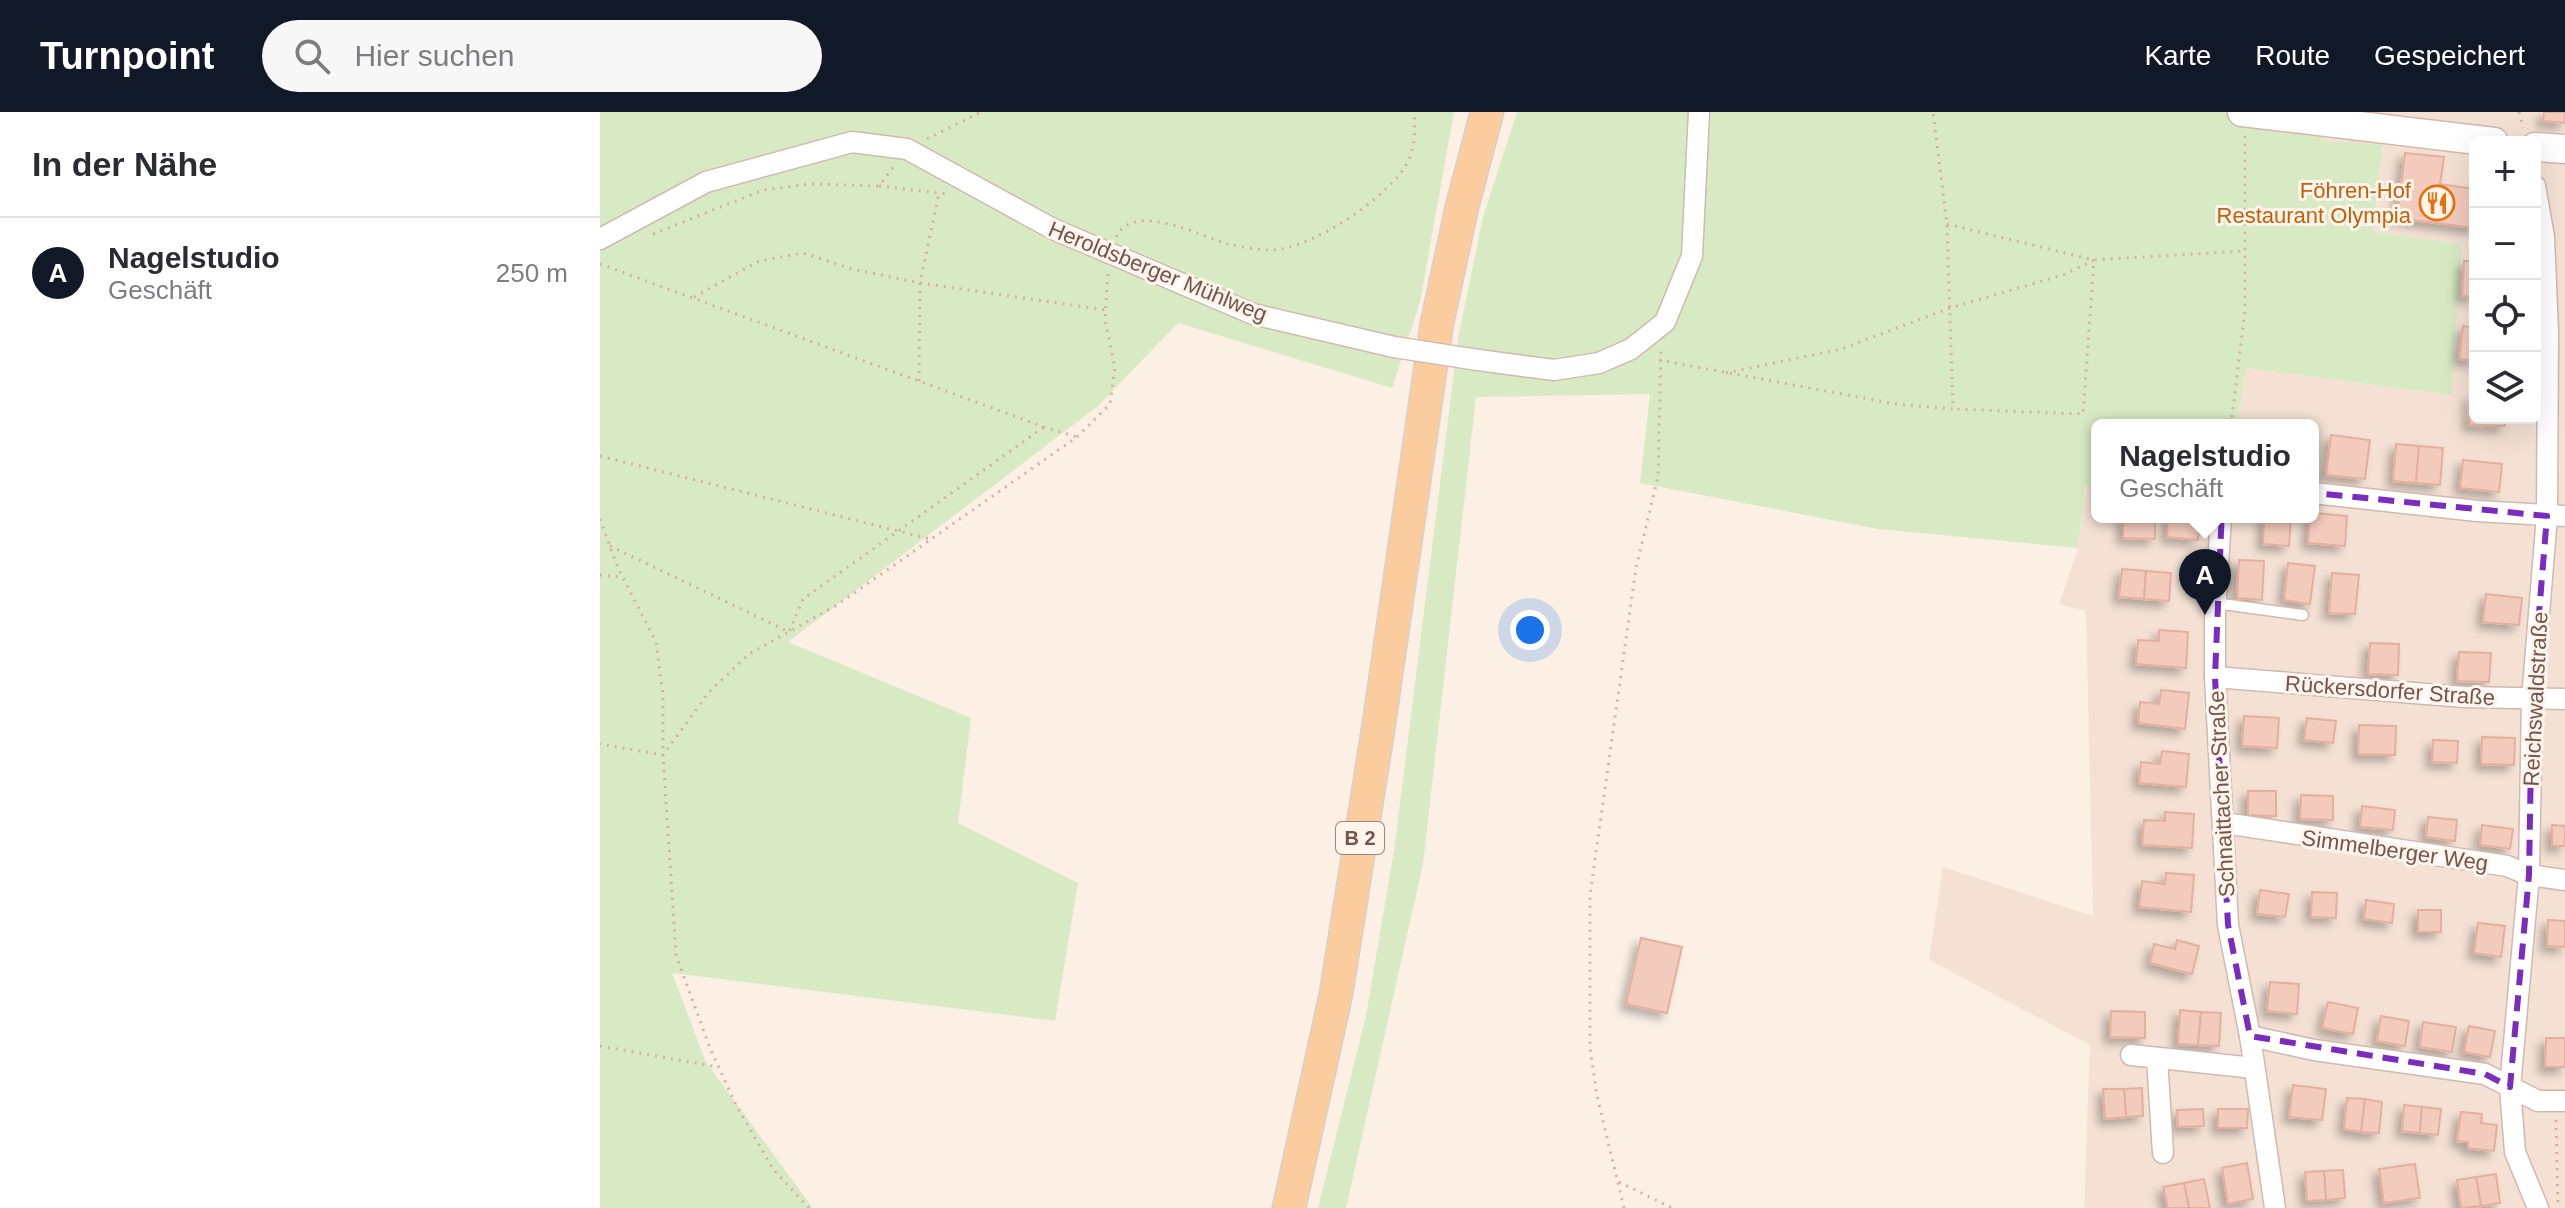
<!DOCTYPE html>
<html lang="de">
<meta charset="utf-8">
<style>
body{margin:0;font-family:Arial,sans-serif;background:#f7f7f7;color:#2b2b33}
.controls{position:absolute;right:24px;top:24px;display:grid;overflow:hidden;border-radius:12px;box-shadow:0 8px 32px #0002}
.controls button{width:72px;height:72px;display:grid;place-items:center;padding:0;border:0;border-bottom:2px solid #e1e1e2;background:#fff;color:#2b2b33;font:40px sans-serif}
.you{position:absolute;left:930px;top:518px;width:28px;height:28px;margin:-20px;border:6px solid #fff;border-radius:50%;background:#1a73e8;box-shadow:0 0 0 12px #1a73e833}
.badge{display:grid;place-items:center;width:52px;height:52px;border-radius:50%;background:#111827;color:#fff;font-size:26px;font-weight:700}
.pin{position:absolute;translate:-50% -66px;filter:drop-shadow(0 2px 4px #0008)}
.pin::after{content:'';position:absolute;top:42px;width:28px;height:24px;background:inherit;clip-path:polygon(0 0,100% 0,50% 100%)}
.popup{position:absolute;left:1491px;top:307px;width:228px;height:104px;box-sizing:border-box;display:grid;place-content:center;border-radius:12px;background:#fff;filter:drop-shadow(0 2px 6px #0005);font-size:26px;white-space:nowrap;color:#7c7c81}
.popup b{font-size:30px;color:#2b2b33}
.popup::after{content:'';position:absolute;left:50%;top:100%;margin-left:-16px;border:16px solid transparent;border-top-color:#fff}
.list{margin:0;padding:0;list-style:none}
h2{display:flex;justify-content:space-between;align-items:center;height:104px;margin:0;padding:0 32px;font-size:34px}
h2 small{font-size:26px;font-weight:400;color:#7c7c81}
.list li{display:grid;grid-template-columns:52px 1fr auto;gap:24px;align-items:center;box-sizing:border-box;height:112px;padding:0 32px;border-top:2px solid #e1e1e2}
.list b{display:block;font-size:30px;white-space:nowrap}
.list p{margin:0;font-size:26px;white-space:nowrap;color:#7c7c81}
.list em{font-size:26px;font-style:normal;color:#7c7c81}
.icon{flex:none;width:44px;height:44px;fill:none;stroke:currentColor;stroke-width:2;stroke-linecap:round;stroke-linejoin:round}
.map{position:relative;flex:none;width:1965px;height:1096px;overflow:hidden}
header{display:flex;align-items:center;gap:48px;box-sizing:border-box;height:112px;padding:0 40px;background:#111827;color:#fff}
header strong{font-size:38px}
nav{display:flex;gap:44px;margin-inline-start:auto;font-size:28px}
.search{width:560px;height:72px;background:#f7f7f7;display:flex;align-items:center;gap:20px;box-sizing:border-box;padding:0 28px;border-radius:44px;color:#7c7c81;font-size:30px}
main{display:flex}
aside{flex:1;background:#fff}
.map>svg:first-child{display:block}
.residential{fill:#f4e1d4;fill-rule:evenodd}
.green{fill:#d8eac4}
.building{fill:#f2cbbd;stroke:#e4af9d;stroke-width:2;filter:url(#shadow)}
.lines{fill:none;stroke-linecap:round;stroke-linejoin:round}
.lane-casing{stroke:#d0b9ae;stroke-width:13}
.street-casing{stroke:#d0b9ae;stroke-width:23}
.secondary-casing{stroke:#d3b8ac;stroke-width:31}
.primary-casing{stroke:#d8cfcc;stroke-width:35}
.path{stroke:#d7aea0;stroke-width:3;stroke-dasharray:2 6;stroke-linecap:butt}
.lane{stroke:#fff;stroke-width:10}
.street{stroke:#fff;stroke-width:20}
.secondary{stroke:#fff;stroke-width:28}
.primary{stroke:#facc9e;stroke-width:32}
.street-bridge-casing{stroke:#d0b9ae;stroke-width:23;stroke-linecap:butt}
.street-bridge{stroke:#fff;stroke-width:20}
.marked{fill:none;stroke:#7b2cbf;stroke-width:6;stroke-dasharray:16 10;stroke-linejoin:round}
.labels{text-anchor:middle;stroke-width:6;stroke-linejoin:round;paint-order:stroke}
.shield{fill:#fff5ec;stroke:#9e847b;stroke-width:2}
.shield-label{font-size:20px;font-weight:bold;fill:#75544a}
.food-label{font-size:22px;fill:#c56008;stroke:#fff5ec;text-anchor:end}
.street-label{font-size:22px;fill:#75544a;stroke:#fff5ec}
</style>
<header>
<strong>Turnpoint</strong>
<div class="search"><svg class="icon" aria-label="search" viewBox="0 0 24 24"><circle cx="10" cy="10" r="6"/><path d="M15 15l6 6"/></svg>Hier suchen</div>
<nav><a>Karte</a><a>Route</a><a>Gespeichert</a></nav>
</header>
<main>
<aside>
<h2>In der Nähe<small></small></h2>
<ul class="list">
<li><span class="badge">A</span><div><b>Nagelstudio</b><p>Geschäft</p></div><em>250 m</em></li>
</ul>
</aside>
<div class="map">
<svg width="1965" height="1096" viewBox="0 0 1965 1096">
<defs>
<filter id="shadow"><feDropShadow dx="-6" dy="6" stdDeviation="4" flood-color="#0004"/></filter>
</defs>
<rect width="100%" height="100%" fill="#fcf0e5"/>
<path class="residential" d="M1725 0H1965V1096H1484L1490 933 1329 848 1343 755 1493 804 1486 499 1459 492 1478 436 1486 374H1497V405H1713V313H1637L1646 256 1850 283 1773 121 1783 33 1722 29ZM1875 30H1935V306H1875Z"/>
<g class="green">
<polygon points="0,0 854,0 820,190 792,276 578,211 498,294 188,530 371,606 358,711 478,771 455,909 72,861 106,950 213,1096 0,1096"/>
<polygon points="917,0 1725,0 1722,29 1783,32 1773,120 1862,132 1851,283 1646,256 1637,313 1497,313 1497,374 1485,374 1478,436 1278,417 1040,371 1050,282 876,285 823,752 746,1096 718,1096 766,904 794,738 859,221 883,105"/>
</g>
<g class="building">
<polygon points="1944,0 1965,0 1965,11 1943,9"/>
<polygon points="1805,41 1844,45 1840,72 1875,77 1875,116 1797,106"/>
<polygon points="1864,149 1875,149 1875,185 1862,184"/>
<polygon points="1863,214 1875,216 1875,249 1859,247"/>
<polygon points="1870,283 1875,283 1875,306 1905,306 1905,314 1869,313"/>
<polygon points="1731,323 1770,328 1765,367 1726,363"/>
<polygon points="1796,332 1819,334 1816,371 1793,369"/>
<polygon points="1819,334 1843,336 1840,373 1816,371"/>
<polygon points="1863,348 1902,352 1899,380 1860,376"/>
<polygon points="1713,401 1747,404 1745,434 1708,431 1710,405 1713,405"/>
<polygon points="1523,405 1555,405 1555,427 1523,426"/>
<polygon points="1568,405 1600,405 1598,428 1567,425"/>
<polygon points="1664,405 1691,405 1689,434 1663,432"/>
<polygon points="1639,448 1664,449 1662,488 1637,486"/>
<polygon points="1688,451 1715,454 1710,492 1684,488"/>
<polygon points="1522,457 1546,459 1544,487 1519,485"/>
<polygon points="1546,459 1571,461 1569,489 1544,487"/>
<polygon points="1732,461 1759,463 1755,502 1729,501"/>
<polygon points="1886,482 1922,486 1919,513 1883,510"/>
<polygon points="1559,518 1588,520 1586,556 1536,552 1538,528 1559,529"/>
<polygon points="1770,531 1799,532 1798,563 1768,562"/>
<polygon points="1859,540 1891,541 1889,570 1857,569"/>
<polygon points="1561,578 1589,581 1585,617 1538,611 1540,590 1559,592"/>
<polygon points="1644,604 1679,606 1677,636 1642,634"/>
<polygon points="1707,606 1736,609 1733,631 1704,628"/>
<polygon points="1759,613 1796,614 1795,643 1758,642"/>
<polygon points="1882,625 1915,626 1914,653 1881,652"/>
<polygon points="1833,628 1858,629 1857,651 1832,650"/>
<polygon points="1562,639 1589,642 1586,675 1539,671 1541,650 1560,652"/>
<polygon points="1648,679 1676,679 1676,704 1648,703"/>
<polygon points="1701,683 1733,684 1733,708 1700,707"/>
<polygon points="1762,694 1795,698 1793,718 1760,715"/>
<polygon points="1565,700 1594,702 1592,736 1542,733 1544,708 1565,709"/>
<polygon points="1828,705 1857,708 1855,729 1826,725"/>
<polygon points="1882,713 1913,717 1910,737 1880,733"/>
<polygon points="1952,713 1965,714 1965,734 1952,734"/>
<polygon points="1566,761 1594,763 1591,800 1539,795 1542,769 1565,772"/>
<polygon points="1660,778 1689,782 1685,805 1657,802"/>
<polygon points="1712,780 1737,781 1736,806 1711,805"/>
<polygon points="1766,788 1794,792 1792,811 1764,807"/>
<rect x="1818" y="798" width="23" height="22"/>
<polygon points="1948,808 1965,809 1965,835 1947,834"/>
<polygon points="1878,811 1905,814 1901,845 1874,841"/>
<polygon points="1041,826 1082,835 1067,901 1026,892"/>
<polygon points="1577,828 1599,834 1592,862 1550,851 1554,832 1575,837"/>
<polygon points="1670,870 1699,872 1697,902 1667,899"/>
<polygon points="1728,890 1758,896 1753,922 1722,916"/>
<polygon points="1580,898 1601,900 1598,933 1578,932"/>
<polygon points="1511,899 1545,900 1545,926 1510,925"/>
<polygon points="1601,900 1621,901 1619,934 1598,933"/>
<polygon points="1781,904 1809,909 1805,934 1777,929"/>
<polygon points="1823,910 1856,915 1852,940 1820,935"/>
<polygon points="1869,914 1895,919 1890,945 1864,940"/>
<polygon points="1946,926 1965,926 1965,955 1945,955"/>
<polygon points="1693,973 1726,977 1722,1008 1689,1005"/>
<polygon points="1542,976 1543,1004 1526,1005 1524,977"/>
<polygon points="1503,977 1524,977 1526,1005 1505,1007"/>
<polygon points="1747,986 1765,987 1761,1020 1744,1017"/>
<polygon points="1765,987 1782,990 1779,1021 1761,1020"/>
<polygon points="1804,993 1822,995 1820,1021 1802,1019"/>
<polygon points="1822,995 1841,997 1838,1023 1820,1021"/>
<polygon points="1603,997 1604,1014 1578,1015 1577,998"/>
<polygon points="1618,997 1648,997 1647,1016 1618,1016"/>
<polygon points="1861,1000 1882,1002 1881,1011 1897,1013 1894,1039 1868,1036 1868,1030 1857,1029"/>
<polygon points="1647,1051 1653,1087 1628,1092 1622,1056"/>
<polygon points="1815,1052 1820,1086 1784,1091 1779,1057"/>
<polygon points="1743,1058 1745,1086 1726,1088 1724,1059"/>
<polygon points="1724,1059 1726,1088 1707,1089 1705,1060"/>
<polygon points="1896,1062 1900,1091 1881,1094 1876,1065"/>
<polygon points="1876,1065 1881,1094 1861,1096 1857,1068"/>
<polygon points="1604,1067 1610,1096 1589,1096 1584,1071"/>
<polygon points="1584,1071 1589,1096 1568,1096 1563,1075"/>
</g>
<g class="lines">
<g class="lane-casing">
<polyline id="lane" points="1615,491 1703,503"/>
</g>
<g class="street-casing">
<g id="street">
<polyline points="1935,74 1944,125 1948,220 1947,404 1932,587 1929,763 1910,975 1915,1040 1938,1096"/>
<polyline points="0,127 106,70 252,30 307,37 453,117 653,202 794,235"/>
<polyline points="878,248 954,258 999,251 1031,237 1065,210 1092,144 1099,0"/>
<polyline points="1713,381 1877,399 1965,404"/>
<polyline points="1621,405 1615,500 1615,565 1628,813 1650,924 1675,1096"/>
<polyline points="1615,565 1864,585 1965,587"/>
<polyline points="1624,711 1907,754 1929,763 1965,768"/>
<polyline points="1650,924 1714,938 1885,962 1938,989 1965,989"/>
<polyline points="1531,943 1654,956"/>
<polyline points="1557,946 1563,1041"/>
</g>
</g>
<g class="secondary-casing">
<g id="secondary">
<polyline points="1642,0 1894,30"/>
<polyline points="1935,35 1965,37"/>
</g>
</g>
<g class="primary-casing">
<polyline id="primary" points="689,1096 736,882 778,618 837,211 862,95 887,0"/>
</g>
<g class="path">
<polyline points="1919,0 1923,16"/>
<polyline points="327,27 381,0"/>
<polyline points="279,74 347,82"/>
<polyline points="1347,112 1494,148 1644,139"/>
<polyline points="53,122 163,78 211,72 279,74 294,54"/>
<path d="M516 125C534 88 602 125 628 132 641 135 657 138 670 138 709 139 787 86 806 53 816 36 815 19 814 0"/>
<polyline points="0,152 444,315 477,325"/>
<polyline points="94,185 159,149 203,141 252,157 320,171 506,198"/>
<polyline points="1059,248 1296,292 1353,297 1347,112 1333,0"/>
<polyline points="1126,261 1241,237 1350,196 1463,163 1494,148 1483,302 1353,297"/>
<polyline points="319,269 320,171 339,81"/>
<polyline points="1631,313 1645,198 1645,24"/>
<polyline points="0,344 330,427"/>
<polyline points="0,407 18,456 56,530 63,583 63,643 0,632"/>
<polyline points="10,434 189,520 203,487 444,315"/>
<polyline points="0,463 22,465"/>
<polyline points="0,934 118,955"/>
<polyline points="1956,1008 1958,1096"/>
<polyline points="1019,1070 1072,1096"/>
<polyline points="209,1096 173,1057 135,991 110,936 76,843 63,643 109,580 149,542 237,493 477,325 510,292 515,256 505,208 508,158"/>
<polyline points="1024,1096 997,984 990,936 990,783 1036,456 1058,365 1061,238"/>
</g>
<use href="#lane" class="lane"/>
<use href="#street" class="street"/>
<use href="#secondary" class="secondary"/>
<use href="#primary" class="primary"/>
<g class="street-bridge-casing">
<polyline id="street-bridge" points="794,235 878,248"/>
</g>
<use href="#street-bridge" class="street-bridge"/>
</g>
<path class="marked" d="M1623 372 1947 404 1932 587 1929 763 1910 975 1885 962 1650 924 1628 813 1615 565Z"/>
<defs>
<g id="restaurant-ring" transform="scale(1.8)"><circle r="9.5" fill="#fff5ec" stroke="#e8710a" stroke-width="1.5"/><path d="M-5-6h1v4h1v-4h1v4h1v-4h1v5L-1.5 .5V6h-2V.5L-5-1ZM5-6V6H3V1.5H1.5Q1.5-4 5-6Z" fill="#e8710a"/></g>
</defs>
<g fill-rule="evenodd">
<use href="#restaurant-ring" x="1837" y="91"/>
</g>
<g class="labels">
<rect class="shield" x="736" y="710" width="48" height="32" rx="6"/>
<g class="shield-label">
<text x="760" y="733">B 2</text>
</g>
<g class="food-label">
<text x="1811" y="86">Föhren-Hof<tspan x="1811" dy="25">Restaurant Olympia</tspan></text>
</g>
<g class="street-label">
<text transform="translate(558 159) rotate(22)" y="8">Heroldsberger Mühlweg</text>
<text transform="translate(1790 578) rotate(4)" y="8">Rückersdorfer Straße</text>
<text transform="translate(1935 587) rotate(-87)" y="8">Reichswaldstraße</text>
<text transform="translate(1621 682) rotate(-93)" y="8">Schnaittacher Straße</text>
<text transform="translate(1795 738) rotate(8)" y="8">Simmelberger Weg</text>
</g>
</g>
</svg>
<div class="controls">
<button>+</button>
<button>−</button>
<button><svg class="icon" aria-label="locate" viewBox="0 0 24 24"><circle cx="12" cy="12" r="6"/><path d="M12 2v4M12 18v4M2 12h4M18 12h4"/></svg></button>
<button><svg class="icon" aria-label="layers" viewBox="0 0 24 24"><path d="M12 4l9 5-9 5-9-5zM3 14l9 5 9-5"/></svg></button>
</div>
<div class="you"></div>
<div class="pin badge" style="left:1605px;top:503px">A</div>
<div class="popup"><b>Nagelstudio</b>Geschäft</div>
</div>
</main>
